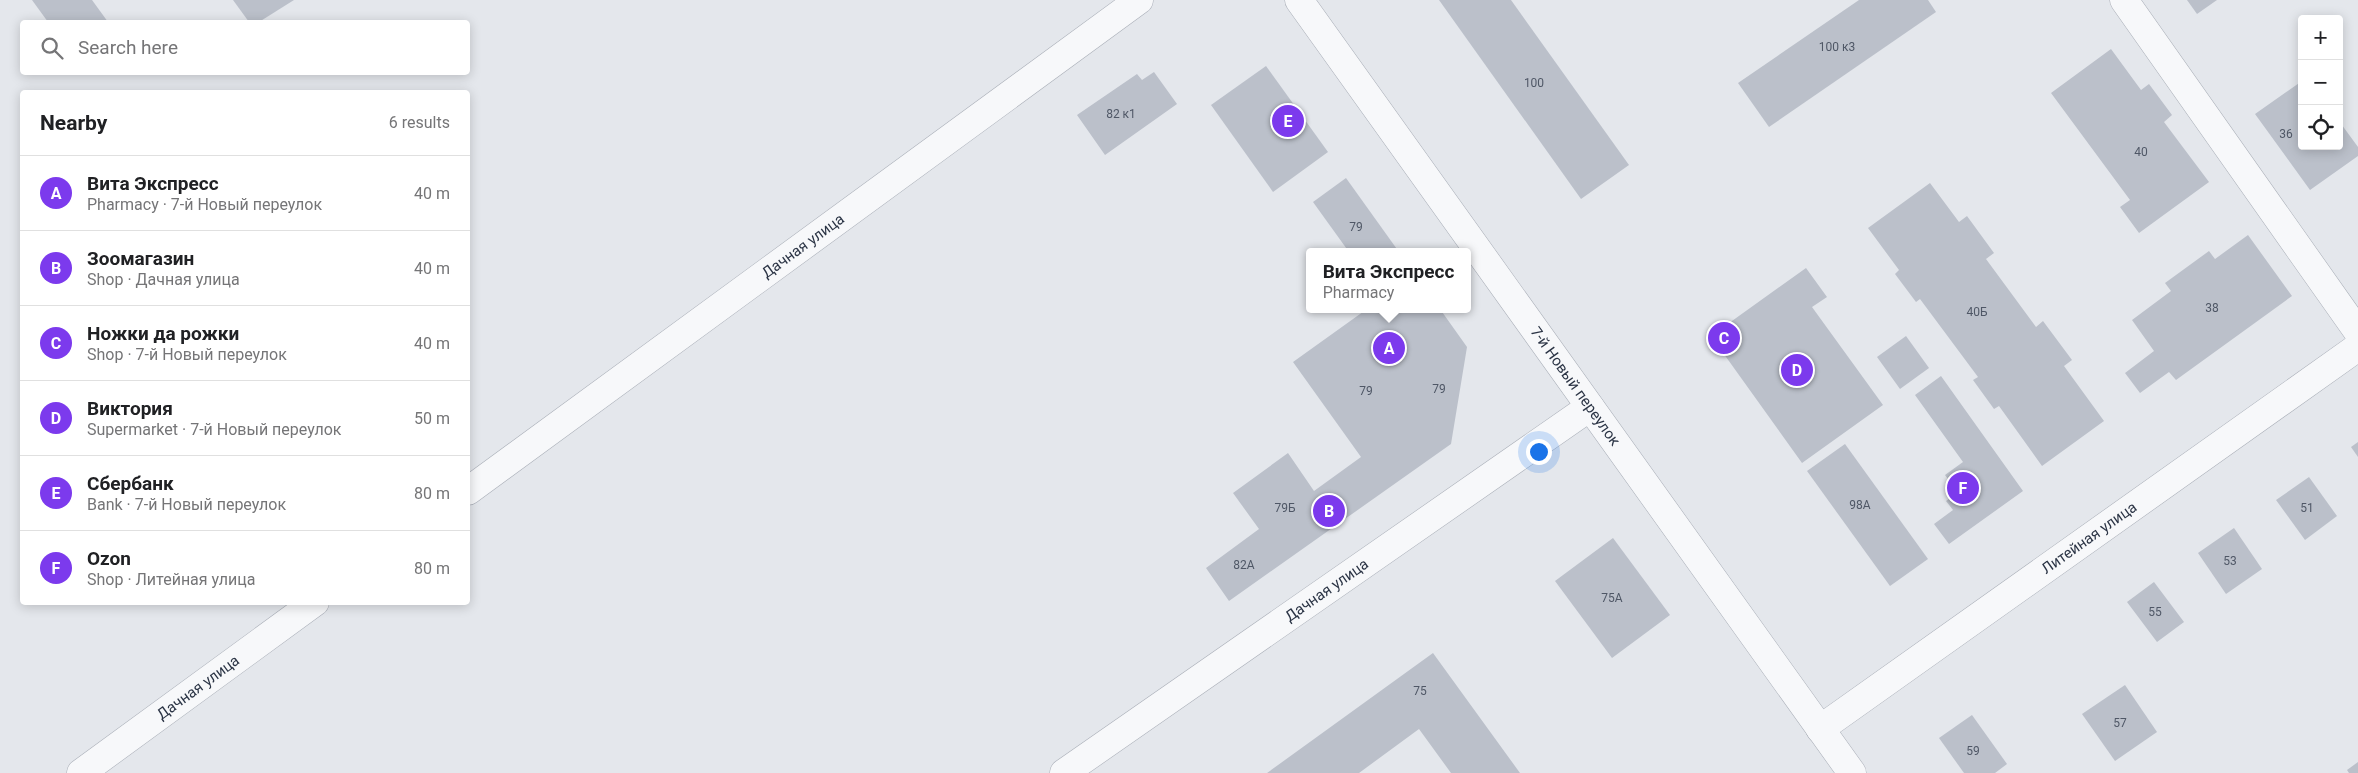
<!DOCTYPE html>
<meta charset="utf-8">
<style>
body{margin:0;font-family:Roboto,sans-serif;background:#f2f2f2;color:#202124}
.controls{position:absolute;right:15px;top:15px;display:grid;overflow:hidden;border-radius:5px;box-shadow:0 2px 12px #0003}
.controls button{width:45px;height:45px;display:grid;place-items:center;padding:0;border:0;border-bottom:1px solid #e0e0e0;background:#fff;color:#202124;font:25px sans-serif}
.you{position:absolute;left:1538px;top:451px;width:18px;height:18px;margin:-12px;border:4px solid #fff;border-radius:50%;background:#1a73e8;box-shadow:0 0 0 8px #1a73e833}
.badge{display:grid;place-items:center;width:32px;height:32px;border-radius:50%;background:#7c3aed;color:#fff;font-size:16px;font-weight:700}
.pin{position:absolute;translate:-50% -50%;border:2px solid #fff;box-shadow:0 1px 5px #0006}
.popup{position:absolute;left:1306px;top:248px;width:165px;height:65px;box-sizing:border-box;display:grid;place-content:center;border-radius:5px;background:#fff;filter:drop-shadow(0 1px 4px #0005);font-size:16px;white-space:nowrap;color:#757577}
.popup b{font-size:19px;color:#202124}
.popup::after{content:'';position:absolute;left:50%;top:100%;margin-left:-10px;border:10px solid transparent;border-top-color:#fff}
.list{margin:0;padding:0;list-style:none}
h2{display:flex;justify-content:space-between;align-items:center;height:65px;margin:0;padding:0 20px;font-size:21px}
h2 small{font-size:16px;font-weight:400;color:#757577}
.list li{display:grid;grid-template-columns:32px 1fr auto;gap:15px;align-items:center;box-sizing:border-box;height:75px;padding:0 20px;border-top:1px solid #e0e0e0}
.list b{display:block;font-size:19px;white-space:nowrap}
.list p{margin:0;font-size:16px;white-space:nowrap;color:#757577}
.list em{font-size:16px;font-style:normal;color:#757577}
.icon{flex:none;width:28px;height:28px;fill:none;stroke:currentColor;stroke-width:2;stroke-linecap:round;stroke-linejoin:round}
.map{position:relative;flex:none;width:2358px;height:773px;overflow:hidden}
.search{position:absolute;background:#fff;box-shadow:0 2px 12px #0003;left:20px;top:20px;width:450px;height:55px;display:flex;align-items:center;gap:12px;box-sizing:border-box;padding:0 18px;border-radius:5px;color:#757577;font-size:19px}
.panel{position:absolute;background:#fff;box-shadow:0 2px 12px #0003;left:20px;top:90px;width:450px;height:515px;border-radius:5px}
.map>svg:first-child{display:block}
.building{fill:#bbc0ca}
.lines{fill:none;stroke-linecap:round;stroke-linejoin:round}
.minor-casing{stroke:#a9aeb7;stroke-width:29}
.tertiary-casing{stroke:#a9aeb7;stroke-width:29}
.minor{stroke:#f7f8fa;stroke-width:28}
.tertiary{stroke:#f7f8fa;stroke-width:28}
.labels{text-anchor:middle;stroke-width:4;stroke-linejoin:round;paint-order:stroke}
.number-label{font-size:12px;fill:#4f5766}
.street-label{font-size:15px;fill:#2b3445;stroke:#f4f6f9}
</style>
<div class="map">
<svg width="2358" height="773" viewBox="0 0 2358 773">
<rect width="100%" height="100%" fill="#e4e7ec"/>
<g class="building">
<polygon points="32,0 92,0 108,22 48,22"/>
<polygon points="233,0 294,0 259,22 249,22"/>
<polygon points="1439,0 1511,0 1629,165 1581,199"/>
<polygon points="1859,0 1928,0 1936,12 1769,127 1738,83"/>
<polygon points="2187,0 2217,0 2197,14"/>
<polygon points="2111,49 2141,90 2149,84 2172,115 2164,122 2209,182 2139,233 2120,207 2130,200 2051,93"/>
<polygon points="1266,66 1328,152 1273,192 1211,105"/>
<polygon points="1154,72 1177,104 1105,155 1077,115 1137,74 1142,80"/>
<polygon points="2302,81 2302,146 2339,146 2339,121 2358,147 2358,156 2310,190 2255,114"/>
<polygon points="1346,178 1399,252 1349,252 1313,202"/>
<polygon points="1930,183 1959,222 1967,216 1994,253 1986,259 2036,327 2043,321 2072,360 2064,366 2104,421 2042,466 1999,406 1994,409 1973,380 1978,377 1920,299 1916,302 1895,274 1899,270 1868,228"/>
<polygon points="2248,235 2292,296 2176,380 2169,372 2140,393 2125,373 2154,351 2132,320 2171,291 2165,283 2209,251 2215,259"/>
<polygon points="1806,268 1827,297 1812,307 1883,405 1802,463 1711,336"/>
<polygon points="1367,309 1440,309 1467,347 1451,444 1229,601 1206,568 1259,529 1233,493 1288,453 1314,491 1361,457 1293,362"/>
<polygon points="1906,336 1929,368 1900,389 1877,357"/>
<polygon points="1941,376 2023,491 1949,544 1934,524 1953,510 1946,501 1958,493 1945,475 1963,462 1915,395"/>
<polygon points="2358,442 2358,457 2351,447"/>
<polygon points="1845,444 1928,559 1890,586 1807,471"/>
<polygon points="2309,477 2337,516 2305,540 2276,500"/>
<polygon points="2234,528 2262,569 2226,594 2198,553"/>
<polygon points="1613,538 1670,615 1612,658 1555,581"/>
<polygon points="2154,582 2184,622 2157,642 2127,602"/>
<polygon points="1433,653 1520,773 1451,773 1419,729 1359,773 1267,773"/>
<polygon points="2125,685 2157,732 2115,761 2082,714"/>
<polygon points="1972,715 2007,764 1995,773 1964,773 1939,738"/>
<polygon points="2358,762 2358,773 2349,773 2347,770"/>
</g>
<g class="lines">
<g class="minor-casing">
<g id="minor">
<polyline points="2124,0 2358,332"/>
<path id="s1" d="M468 491 1139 0"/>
<path id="s2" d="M1820 729 2358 347"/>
<path id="s3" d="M81 773 315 602"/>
<path id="s4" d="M1064 773 1590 407"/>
</g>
</g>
<g class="tertiary-casing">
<g id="tertiary">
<path id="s5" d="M1299 0 1852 773"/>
</g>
</g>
<use href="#minor" class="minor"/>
<use href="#tertiary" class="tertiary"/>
</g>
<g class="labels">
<g class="number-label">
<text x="1837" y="51">100 к3</text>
<text x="1534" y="87">100</text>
<text x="1121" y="118">82 к1</text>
<text x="2286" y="138">36</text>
<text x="2141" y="156">40</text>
<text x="1356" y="231">79</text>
<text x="2212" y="312">38</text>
<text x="1977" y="316">40Б</text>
<text x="1439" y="393">79</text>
<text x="1366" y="395">79</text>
<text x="1860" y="509">98А</text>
<text x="1285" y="512">79Б</text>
<text x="2307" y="512">51</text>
<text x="2230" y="565">53</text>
<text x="1244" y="569">82А</text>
<text x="1612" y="602">75А</text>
<text x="2155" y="616">55</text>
<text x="1420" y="695">75</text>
<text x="2120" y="727">57</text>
<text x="1973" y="755">59</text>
</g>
<g class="street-label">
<text dy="5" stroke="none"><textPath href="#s1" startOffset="415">Дачная улица</textPath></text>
<text dy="5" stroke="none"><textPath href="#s5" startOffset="475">7-й Новый переулок</textPath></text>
<text dy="5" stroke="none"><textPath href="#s2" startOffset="330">Литейная улица</textPath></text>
<text dy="5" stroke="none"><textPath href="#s4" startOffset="320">Дачная улица</textPath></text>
<text dy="5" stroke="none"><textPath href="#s3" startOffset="145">Дачная улица</textPath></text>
</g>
</g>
</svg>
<div class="controls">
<button>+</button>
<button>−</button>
<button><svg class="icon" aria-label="locate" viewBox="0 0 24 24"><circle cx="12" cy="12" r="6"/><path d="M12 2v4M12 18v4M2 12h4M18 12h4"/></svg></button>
</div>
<div class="you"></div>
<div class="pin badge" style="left:1389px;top:348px">A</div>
<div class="popup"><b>Вита Экспресс</b>Pharmacy</div>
<div class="pin badge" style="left:1329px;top:511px">B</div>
<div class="pin badge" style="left:1724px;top:338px">C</div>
<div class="pin badge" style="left:1797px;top:370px">D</div>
<div class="pin badge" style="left:1288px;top:121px">E</div>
<div class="pin badge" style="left:1963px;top:488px">F</div>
<div class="search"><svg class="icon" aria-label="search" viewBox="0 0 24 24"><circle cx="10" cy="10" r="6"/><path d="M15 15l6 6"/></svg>Search here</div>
<section class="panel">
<h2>Nearby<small>6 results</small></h2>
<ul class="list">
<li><span class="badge">A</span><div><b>Вита Экспресс</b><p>Pharmacy · 7-й Новый переулок</p></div><em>40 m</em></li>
<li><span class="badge">B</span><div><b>Зоомагазин</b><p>Shop · Дачная улица</p></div><em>40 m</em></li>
<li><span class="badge">C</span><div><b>Ножки да рожки</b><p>Shop · 7-й Новый переулок</p></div><em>40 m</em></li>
<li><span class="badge">D</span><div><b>Виктория</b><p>Supermarket · 7-й Новый переулок</p></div><em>50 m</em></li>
<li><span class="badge">E</span><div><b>Сбербанк</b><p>Bank · 7-й Новый переулок</p></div><em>80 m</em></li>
<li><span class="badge">F</span><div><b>Ozon</b><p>Shop · Литейная улица</p></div><em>80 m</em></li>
</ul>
</section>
</div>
